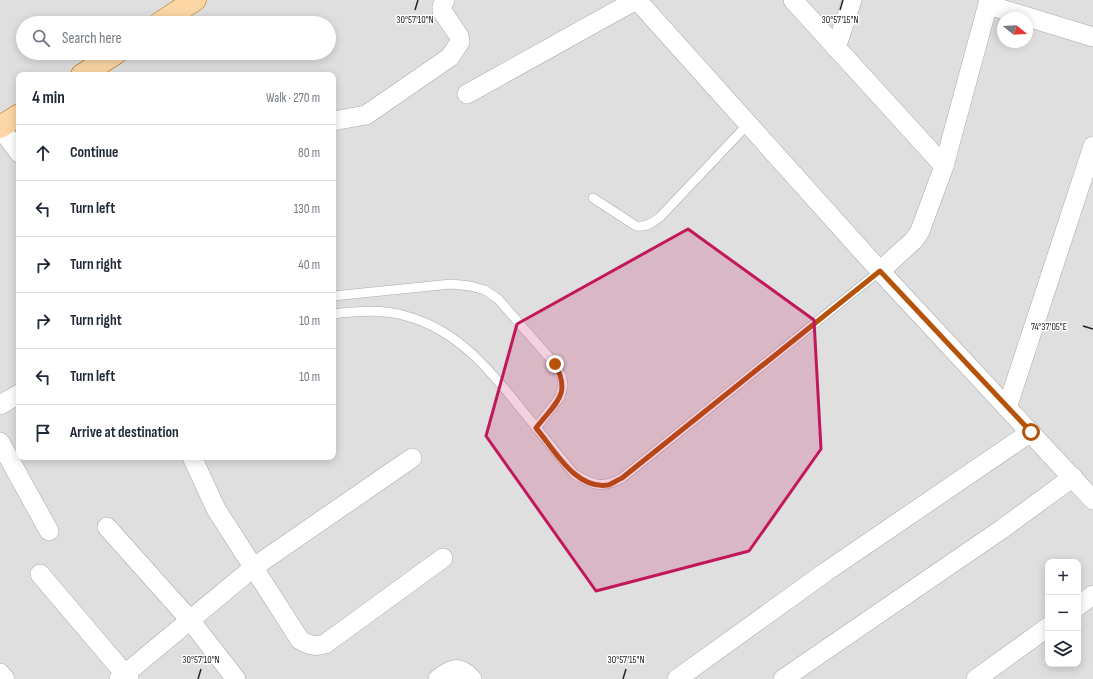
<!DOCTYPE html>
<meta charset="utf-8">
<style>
body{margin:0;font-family:"Sofia Sans Condensed",sans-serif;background:#f2f2f3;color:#1f2937}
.controls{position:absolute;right:12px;bottom:12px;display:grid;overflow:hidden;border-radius:8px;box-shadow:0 2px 10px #0003}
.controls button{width:36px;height:36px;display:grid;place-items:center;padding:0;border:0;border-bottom:1px solid #e0e1e3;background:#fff;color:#1f2937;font:20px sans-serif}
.compass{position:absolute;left:997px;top:12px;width:36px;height:36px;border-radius:50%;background:#fff;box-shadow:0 2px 10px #0003;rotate:108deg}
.stop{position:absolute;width:12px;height:12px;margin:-9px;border:3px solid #b45309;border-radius:50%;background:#fff}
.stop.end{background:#b45309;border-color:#fff;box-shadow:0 1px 4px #0008}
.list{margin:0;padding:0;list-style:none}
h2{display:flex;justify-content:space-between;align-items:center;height:52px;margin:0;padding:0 16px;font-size:17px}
h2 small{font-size:13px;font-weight:400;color:#747a83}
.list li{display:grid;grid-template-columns:26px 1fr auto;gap:12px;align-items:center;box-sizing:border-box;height:56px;padding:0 16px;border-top:1px solid #e0e1e3}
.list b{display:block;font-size:15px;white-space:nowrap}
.list em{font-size:13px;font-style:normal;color:#747a83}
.icon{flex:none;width:22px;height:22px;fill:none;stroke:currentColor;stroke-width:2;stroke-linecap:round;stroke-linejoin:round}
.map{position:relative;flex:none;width:1093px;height:679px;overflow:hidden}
.search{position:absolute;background:#fff;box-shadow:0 2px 10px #0003;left:16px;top:16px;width:320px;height:44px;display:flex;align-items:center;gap:10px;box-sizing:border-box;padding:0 14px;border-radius:22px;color:#747a83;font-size:15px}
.panel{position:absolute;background:#fff;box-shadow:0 2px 10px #0003;left:16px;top:72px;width:320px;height:388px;border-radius:8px}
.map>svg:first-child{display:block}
.residential{fill:#e0dfdf;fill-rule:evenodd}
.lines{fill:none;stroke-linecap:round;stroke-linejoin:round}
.lane-casing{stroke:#a9a9a9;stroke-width:10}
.street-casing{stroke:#a9a9a9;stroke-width:20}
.primary-casing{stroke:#a06b00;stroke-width:23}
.lane{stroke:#fff;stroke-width:9}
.street{stroke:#fff;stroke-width:19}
.primary{stroke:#fcd6a4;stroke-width:22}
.route{stroke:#b45309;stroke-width:5}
.marked{fill:#c2185b;fill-opacity:0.2;stroke:#c2185b;stroke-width:3;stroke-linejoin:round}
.ticks{fill:none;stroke:#222;stroke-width:1.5}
.ticks-label{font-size:10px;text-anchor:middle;fill:#222;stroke:#fff;stroke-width:3;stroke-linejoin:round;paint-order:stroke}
</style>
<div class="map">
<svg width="1093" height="679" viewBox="0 0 1093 679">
<rect width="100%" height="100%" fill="#f2efe9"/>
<path class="residential" d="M0 0H1093V679H0ZM1003 18H1027V42H1003ZM23 23H329V53H23ZM19 75H333V457H19ZM1048 562H1078V664H1048Z"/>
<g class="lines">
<g class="lane-casing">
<g id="lane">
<path d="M593 198 636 226C647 227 652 223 660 217L749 123"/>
<polyline points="333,296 451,284 470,286 485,290 498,299 555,364 562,377 563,386 560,397 536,428"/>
<path d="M333 314C355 311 384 309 406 316 458 330 490 370 522 410 539 431 557 453 574 474 593 485 602 489 622 478L880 271"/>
</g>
</g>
<g class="street-casing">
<g id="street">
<polyline points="637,0 880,271 1093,500"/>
<polyline points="793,0 944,166"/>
<polyline points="988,5 1093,37"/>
<polyline points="836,48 852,0"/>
<polyline points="467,94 636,0"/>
<polyline points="333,121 366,115 450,57 460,42 459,36 442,11 442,6 445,0"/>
<polyline points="0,127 19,153"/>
<polyline points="880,271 914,240 920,231 944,166 989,0"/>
<polyline points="0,405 19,394"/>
<polyline points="1007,408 1093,146"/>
<polyline points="0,442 49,531"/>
<path d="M192 457 216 509 300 640C309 645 315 647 325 644L443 558"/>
<polyline points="107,527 190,620 236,679"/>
<polyline points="40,574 129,679"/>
<polyline points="1078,606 1093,595"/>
<polyline points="0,673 5,679"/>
<polyline points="119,679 254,567 412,458"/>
<path d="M438 679C451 668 460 665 472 679"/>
<polyline points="677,679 827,571 1031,432"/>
<polyline points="783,679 1002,529 1073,477"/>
<polyline points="976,679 1048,627"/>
</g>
</g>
<g class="primary-casing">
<g id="primary">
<polyline points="160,23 195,0"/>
<polyline points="82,75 116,53"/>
<polyline points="0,127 19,115"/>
</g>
</g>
<use href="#lane" class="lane"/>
<use href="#street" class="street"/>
<use href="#primary" class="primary"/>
</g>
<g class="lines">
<path class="route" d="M555 364C572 395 555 403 536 428 554 449 575 490 608 485 612 484 617 480 622 478L880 271 1031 432"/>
</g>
<path class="marked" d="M688 229 814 320 821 449 749 551 596 591 486 436 517 324Z"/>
<path class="ticks" d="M415 10 418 0M840 10 843 0M1083 326 1093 329M198 679 201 669M623 679 626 669"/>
<g class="ticks-label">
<text x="415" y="23">30°57'10"N</text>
<text x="840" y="23">30°57'15"N</text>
<text x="1049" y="330">74°37'05"E</text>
<text x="201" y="663">30°57'10"N</text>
<text x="626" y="663">30°57'15"N</text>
</g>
</svg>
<div class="controls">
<button>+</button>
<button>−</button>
<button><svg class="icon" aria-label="layers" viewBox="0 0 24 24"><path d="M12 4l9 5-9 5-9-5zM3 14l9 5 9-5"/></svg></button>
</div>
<svg class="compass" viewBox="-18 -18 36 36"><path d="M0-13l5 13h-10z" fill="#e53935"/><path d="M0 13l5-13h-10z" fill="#747a83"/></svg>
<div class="stop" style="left:1031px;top:432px"></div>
<div class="stop end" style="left:555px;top:364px"></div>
<div class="search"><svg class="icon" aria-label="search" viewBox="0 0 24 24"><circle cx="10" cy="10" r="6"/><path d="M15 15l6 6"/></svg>Search here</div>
<section class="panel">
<h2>4 min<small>Walk · 270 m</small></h2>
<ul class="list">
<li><svg class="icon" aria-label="ahead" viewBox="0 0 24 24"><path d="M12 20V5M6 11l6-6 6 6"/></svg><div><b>Continue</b></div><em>80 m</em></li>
<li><svg class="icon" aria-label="left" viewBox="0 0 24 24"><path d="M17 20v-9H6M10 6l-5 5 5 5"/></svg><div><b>Turn left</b></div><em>130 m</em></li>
<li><svg class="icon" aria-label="right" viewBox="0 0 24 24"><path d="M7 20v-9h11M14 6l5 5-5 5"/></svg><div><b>Turn right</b></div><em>40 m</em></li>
<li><svg class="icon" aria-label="right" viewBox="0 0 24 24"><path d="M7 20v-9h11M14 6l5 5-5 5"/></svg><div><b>Turn right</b></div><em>10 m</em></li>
<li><svg class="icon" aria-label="left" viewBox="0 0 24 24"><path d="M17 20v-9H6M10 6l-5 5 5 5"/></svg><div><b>Turn left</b></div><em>10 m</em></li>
<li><svg class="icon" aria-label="arrive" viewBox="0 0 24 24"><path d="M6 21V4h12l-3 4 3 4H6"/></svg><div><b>Arrive at destination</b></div></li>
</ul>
</section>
</div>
